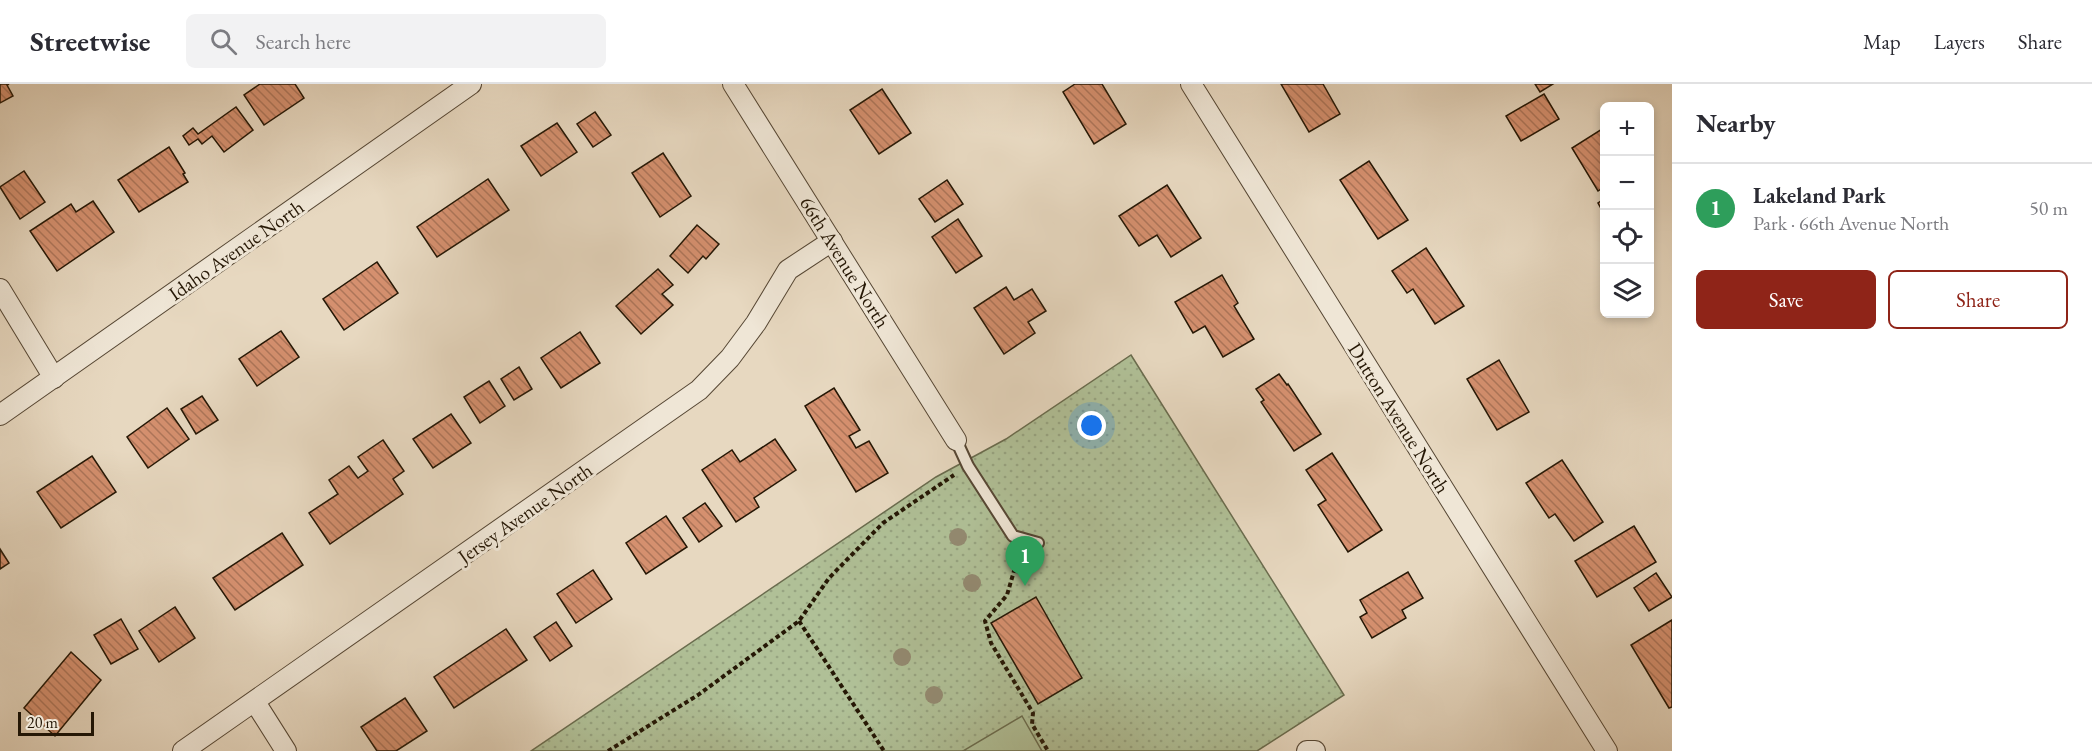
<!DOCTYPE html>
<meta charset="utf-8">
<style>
body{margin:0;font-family:"EB Garamond",serif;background:#f2f2f3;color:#2b2b33}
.controls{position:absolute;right:18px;top:18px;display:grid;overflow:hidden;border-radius:9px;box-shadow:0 3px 9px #0003}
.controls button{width:54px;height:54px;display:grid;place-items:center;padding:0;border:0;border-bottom:2px solid #e1e1e2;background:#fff;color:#2b2b33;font:30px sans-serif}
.scale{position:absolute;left:18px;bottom:15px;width:76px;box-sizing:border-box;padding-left:6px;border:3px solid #251705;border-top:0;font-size:16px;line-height:21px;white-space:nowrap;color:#251705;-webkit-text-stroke:4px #efe6d6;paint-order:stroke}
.you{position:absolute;left:1092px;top:342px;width:21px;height:21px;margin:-15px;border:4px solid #fff;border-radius:50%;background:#1a73e8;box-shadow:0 0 0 9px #1a73e833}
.badge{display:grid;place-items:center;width:39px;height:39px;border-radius:50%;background:#8f2418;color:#fff;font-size:20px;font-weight:700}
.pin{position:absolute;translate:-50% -50px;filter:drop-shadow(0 2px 3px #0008)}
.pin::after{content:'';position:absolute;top:32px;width:21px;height:18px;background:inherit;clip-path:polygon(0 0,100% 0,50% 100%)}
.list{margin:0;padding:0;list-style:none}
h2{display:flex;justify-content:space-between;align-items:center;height:78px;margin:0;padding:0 24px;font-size:26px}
h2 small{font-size:20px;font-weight:400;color:#7c7c81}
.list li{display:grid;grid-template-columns:39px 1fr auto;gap:18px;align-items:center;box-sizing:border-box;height:90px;padding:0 24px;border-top:2px solid #e1e1e2}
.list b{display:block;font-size:22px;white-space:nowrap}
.list p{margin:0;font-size:20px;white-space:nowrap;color:#7c7c81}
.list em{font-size:20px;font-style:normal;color:#7c7c81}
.actions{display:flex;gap:12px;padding:18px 24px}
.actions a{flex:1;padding:14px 0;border:2px solid #8f2418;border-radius:9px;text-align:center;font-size:21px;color:#8f2418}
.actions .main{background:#8f2418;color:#fff}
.icon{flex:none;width:33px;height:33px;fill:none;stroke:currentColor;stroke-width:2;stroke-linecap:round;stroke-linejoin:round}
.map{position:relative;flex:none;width:1672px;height:667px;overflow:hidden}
header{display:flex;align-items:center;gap:36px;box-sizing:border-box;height:84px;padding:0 30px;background:#fff;border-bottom:2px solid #e1e1e2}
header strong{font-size:28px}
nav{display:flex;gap:33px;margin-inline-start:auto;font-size:21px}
.search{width:420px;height:54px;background:#f2f2f3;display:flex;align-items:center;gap:15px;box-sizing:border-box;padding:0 21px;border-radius:9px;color:#7c7c81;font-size:22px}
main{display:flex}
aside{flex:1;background:#fff}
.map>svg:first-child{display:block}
.park{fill:url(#park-dots);stroke:#6a6c4e;stroke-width:1.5}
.pitch{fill:#b0c097;stroke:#6a6c4e;stroke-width:1.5}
.building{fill:url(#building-back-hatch);stroke:#251705;stroke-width:1.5}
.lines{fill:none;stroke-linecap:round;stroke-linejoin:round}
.service-casing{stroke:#564734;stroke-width:14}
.minor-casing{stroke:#564734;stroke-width:22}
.path{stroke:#251705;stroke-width:4;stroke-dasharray:4.5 3;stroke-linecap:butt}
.service{stroke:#efe6d6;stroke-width:10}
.minor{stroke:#efe6d6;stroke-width:20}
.tree{fill:#938a71}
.labels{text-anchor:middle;stroke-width:6;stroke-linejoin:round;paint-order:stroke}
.street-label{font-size:20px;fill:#251705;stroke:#efe6d6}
</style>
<header>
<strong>Streetwise</strong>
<div class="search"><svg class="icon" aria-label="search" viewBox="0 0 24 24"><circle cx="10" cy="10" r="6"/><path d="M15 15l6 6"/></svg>Search here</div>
<nav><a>Map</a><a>Layers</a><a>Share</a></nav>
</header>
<main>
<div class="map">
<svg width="1672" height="667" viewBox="0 0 1672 667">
<defs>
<pattern id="park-dots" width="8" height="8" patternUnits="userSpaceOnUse" patternTransform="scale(1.5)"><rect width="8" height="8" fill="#b0c097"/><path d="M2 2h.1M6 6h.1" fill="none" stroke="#97a481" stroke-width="1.8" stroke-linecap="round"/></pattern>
<pattern id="building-back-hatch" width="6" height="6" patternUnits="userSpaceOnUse" patternTransform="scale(1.5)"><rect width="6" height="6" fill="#d5906f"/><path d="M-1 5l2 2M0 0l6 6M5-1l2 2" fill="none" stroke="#ad7559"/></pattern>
</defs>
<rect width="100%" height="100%" fill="#e7d8c0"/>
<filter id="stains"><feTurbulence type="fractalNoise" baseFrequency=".00333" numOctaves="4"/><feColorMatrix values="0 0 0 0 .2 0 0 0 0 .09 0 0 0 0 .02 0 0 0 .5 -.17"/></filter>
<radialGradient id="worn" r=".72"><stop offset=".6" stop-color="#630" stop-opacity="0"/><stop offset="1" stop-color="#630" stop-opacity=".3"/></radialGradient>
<polygon class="park" points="1131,271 1344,611 1257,667 531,667 936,393 1006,355"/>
<polygon class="pitch" points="1022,632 1042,667 963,667"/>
<g class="building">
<polygon points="0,0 9,0 7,1 13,12 0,19"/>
<polygon points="260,0 295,0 304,14 264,41 244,11"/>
<polygon points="1075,0 1102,0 1126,40 1094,60 1063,8"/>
<polygon points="1281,0 1323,0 1340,30 1309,48"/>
<polygon points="1535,0 1553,0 1540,8"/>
<polygon points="882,5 911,49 879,70 850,26"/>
<polygon points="1544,10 1559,35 1521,57 1506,32"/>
<polygon points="236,23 253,46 224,68 212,52 202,60 198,55 189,61 183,52 193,44 198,50"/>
<polygon points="595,28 611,51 593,63 577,40"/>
<polygon points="557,39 577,68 541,92 521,62"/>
<polygon points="1602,45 1604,49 1604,103 1598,107 1572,64"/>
<polygon points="169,63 185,89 183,90 188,98 139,128 118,96"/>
<polygon points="663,69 691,112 660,133 632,89"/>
<polygon points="1369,77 1408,136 1378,155 1340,96"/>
<polygon points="24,87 45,118 20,135 0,103"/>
<polygon points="488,95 509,126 437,173 417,143"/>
<polygon points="947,96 963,120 935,138 919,115"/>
<polygon points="1167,101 1201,154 1171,173 1157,151 1139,162 1119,132"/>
<polygon points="1604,115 1604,130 1598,119"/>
<polygon points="93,117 114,148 57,187 30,147 71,120 76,128"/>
<polygon points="958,135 982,172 956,189 932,153"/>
<polygon points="697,141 719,160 706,175 703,172 688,189 670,172"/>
<polygon points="1426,164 1464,222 1435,240 1413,205 1407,209 1392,187"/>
<polygon points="377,178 398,209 344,246 323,215"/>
<polygon points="658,185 673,201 662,210 673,221 641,250 616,222"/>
<polygon points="1222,191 1238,219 1234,222 1254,255 1223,273 1205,242 1193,249 1175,218"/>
<polygon points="1006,203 1014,216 1032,205 1046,227 1028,238 1035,249 1004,270 974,224"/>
<polygon points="281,247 299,273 257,302 239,275"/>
<polygon points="580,248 600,279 561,304 541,274"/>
<polygon points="1499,276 1529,328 1497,346 1467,295"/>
<polygon points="519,283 532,305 514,316 501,295"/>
<polygon points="1279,290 1287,301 1288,300 1321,350 1294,367 1261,318 1264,316 1256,305"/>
<polygon points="489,297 505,322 480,339 464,313"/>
<polygon points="834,304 860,346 849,352 856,364 869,357 888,389 856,408 805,322"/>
<polygon points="202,312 218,336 196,350 181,325"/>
<polygon points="167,324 189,355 148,384 127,353"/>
<polygon points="451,330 471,359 433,384 413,355"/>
<polygon points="775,355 796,386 754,414 759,423 736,438 702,386 732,366 740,378"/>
<polygon points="383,356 404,387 393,395 403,410 330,460 309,429 338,410 329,396 349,382 358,394 368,387 358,373"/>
<polygon points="1332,369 1382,446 1348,468 1318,421 1326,416 1306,386"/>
<polygon points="92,372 116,408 61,444 37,408"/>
<polygon points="1562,376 1603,438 1574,457 1555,430 1549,434 1526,399"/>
<polygon points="705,419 722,442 699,458 683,434"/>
<polygon points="666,432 687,463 646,490 626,459"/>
<polygon points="1634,442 1656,478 1597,513 1575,477"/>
<polygon points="282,449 303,481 235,526 213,494"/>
<polygon points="0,465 9,479 0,485"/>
<polygon points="593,486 612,515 576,539 557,510"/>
<polygon points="1408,488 1423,514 1402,526 1406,534 1372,554 1360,533 1367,529 1360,516"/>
<polygon points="1656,489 1672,513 1649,527 1634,504"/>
<polygon points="1036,513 1082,594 1038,620 991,539"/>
<polygon points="175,523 195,554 159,578 139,547"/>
<polygon points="121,535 138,565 111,580 94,551"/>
<polygon points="1672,536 1672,623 1669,624 1631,561"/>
<polygon points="556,538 572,562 550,577 534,553"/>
<polygon points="506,545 527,576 454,624 434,593"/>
<polygon points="71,568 101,596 55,652 24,624"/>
<polygon points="405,614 427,647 396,667 377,667 361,643"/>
</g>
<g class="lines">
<g class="service-casing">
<polyline id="service" points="956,356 968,382 1013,452 1038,459"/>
</g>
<g class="minor-casing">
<g id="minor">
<polyline points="733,0 956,356"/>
<polyline points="1191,0 1607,667"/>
<polyline points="0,205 54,294"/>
<polyline points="0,331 471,0"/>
<polyline points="255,618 286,667"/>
<polyline points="183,667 699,306 730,274 756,239 788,186 832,157"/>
<polyline points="1307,667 1315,667"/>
</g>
</g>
<g class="path">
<polyline points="1019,470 1007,511 985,537 991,559 1033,629 1032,640 1048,667"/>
<polyline points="799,537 884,667"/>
<polyline points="608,667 698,611 799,537 829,494 883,439 954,391"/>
</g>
<use href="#service" class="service"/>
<use href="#minor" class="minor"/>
</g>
<g class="tree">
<circle cx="958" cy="453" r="9"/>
<circle cx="972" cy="499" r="9"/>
<circle cx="902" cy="573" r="9"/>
<circle cx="934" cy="611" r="9"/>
</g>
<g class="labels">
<g class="street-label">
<text transform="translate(236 166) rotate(-35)" y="7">Idaho Avenue North</text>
<text transform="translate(845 178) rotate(58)" y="7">66th Avenue North</text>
<text transform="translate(1399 334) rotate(58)" y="7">Dutton Avenue North</text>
<text transform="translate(525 429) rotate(-35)" y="7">Jersey Avenue North</text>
</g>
</g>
<rect width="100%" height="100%" filter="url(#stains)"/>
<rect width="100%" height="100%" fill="url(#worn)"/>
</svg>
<div class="controls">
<button>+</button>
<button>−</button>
<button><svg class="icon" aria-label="locate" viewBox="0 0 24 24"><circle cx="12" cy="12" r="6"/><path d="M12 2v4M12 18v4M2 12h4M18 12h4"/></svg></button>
<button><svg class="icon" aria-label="layers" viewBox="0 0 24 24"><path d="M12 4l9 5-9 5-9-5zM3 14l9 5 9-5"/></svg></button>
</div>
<div class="scale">20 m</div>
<div class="you"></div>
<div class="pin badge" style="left:1025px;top:502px;background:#2e9e5b">1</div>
</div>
<aside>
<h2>Nearby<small></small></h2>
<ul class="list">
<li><span class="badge" style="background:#2e9e5b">1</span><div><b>Lakeland Park</b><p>Park · 66th Avenue North</p></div><em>50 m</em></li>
</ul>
<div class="actions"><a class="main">Save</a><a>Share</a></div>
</aside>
</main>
